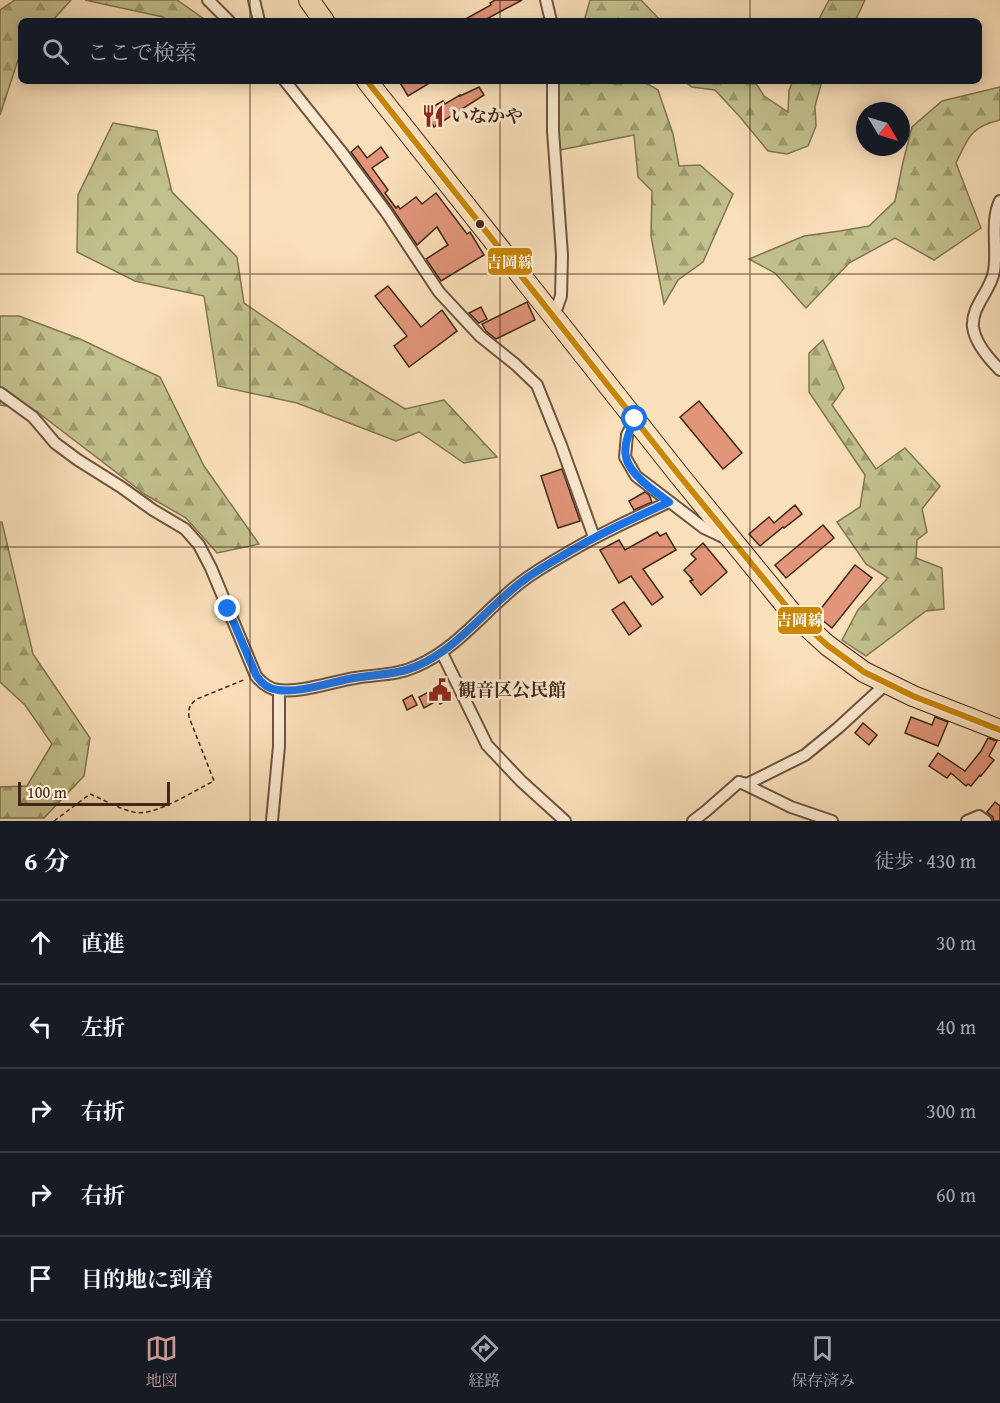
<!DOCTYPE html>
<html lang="ja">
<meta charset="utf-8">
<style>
body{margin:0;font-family:"Gentium Book Plus","Noto Serif JP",serif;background:#242831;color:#f1f3f6}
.compass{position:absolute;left:856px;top:102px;width:54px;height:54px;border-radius:50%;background:#171b24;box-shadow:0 3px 15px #0003;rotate:128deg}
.scale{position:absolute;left:18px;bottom:15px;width:152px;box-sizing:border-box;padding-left:6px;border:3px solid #422619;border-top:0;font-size:16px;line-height:21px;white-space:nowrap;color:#422619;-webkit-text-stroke:4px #fcebd2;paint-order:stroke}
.stop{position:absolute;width:18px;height:18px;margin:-14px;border:4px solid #1a73e8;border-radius:50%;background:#fff}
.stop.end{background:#1a73e8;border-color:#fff;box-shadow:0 2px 6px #0008}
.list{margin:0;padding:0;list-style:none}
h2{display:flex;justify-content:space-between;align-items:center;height:78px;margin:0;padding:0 24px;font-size:26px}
h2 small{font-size:20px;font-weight:400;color:#9ea1a6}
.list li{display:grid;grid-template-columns:39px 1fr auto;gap:18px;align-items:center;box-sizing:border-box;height:84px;padding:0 24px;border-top:2px solid #363941}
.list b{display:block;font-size:22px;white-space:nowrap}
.list em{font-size:20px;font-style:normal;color:#9ea1a6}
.icon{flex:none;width:33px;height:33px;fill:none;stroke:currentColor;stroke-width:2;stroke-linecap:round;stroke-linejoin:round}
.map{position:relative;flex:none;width:1000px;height:821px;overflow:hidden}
.search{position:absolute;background:#171b24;box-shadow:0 3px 15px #0003;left:18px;right:18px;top:18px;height:66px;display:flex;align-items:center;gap:15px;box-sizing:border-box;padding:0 21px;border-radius:9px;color:#9ea1a6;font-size:22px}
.sheet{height:498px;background:#171b24}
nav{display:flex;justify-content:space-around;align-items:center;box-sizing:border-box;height:84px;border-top:2px solid #363941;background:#171b24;font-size:16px;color:#9ea1a6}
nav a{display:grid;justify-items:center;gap:3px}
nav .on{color:#c59692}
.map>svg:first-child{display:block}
.forest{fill:url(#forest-firs);stroke:#827453;stroke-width:1.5}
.building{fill:#e19579;stroke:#422619;stroke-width:1.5}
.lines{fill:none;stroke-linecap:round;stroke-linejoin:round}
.street-casing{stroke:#705441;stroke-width:14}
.highway-casing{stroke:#422619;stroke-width:22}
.path{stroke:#422619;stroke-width:1.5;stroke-dasharray:4.5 3;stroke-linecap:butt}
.street{stroke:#fcebd2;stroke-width:10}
.highway{stroke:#fae0ba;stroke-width:20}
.bus-1-casing{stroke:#fcebd2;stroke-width:10}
.bus-1{stroke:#ca8606;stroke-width:6}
.route{stroke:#1a73e8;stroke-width:8}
.grid{fill:none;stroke:#422619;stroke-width:1.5;stroke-opacity:0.55}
.bus-dot{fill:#422619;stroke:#fcebd2;stroke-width:2}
.labels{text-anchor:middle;stroke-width:6;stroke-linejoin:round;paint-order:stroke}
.poi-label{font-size:18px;font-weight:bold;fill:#422619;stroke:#fcebd2;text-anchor:start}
.line-badge{stroke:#fcebd2;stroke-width:2}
.badge-label{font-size:16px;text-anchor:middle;font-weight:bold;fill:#fff}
</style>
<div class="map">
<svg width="1000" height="821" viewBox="0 0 1000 821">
<defs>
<pattern id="forest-firs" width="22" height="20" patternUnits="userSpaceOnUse" patternTransform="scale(1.5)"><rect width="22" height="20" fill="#c2c18d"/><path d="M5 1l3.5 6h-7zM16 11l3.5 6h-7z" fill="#9f9d72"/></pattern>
</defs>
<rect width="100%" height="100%" fill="#fae0ba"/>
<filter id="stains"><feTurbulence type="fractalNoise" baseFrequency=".00333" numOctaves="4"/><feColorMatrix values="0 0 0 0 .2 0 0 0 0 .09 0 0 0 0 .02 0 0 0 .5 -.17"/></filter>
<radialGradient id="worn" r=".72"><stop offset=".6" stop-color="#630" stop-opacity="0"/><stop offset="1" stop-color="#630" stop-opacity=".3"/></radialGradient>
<g class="forest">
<polygon points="15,0 71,0 52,21 21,21 21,56 18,60 0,115 0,10"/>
<polygon points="85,0 177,0 207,21 167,21 163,17"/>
<polygon points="590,0 641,0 661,21 584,21"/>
<polygon points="829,0 865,0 855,21 818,21"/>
<polygon points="553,81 643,81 658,90 673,134 679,166 700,165 733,194 703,262 678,280 664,304 651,236 652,191 638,177 634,135 555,151"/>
<polygon points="684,81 752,81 757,85 764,96 788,112 789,90 793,81 822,81 815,106 816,126 808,146 787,154 768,151 740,117 715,90 692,87"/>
<path d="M1000 87V120C970 127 968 138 956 163L981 228 934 260 895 238 849 263 806 308 775 273 749 259 804 236 840 231 869 226 895 201 903 162 912 127 942 101Z"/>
<polygon points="113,123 157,131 172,192 237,257 244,303 342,370 405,409 444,400 497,457 464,463 419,432 396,441 297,403 218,386 204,296 135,281 77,252 78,195"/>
<polygon points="0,316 19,316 80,339 160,377 204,466 259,544 217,553 186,518 146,495 36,411 0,405"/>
<polygon points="823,340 844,388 832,405 876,469 905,448 940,486 922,509 927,532 917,540 916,558 942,568 944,609 926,611 866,656 842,640 858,610 888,578 866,564 837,522 860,507 865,475 809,392 809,353"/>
<polygon points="0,522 2,522 33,654 90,738 84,776 44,818 0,818 0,787 27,786 52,744 25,705 0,682"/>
</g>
<g class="building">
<polygon points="495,0 522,0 483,21 462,21 491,5 490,3"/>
<polygon points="399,81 433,81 408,96"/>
<polygon points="479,87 484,95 434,127 425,111 443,101 445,104 460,95 460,96"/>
<polygon points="358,146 367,158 381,147 388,157 372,168 388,190 385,193 396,208 398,206 400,209 416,197 422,204 436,193 467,234 470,232 484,255 441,281 426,259 448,245 437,227 417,245 392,208 351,152"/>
<polygon points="388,286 421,327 442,310 457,331 409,367 394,346 407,336 375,296"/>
<polygon points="527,302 535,320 496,339 486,331 482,324"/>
<polygon points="481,307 487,319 479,323 469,313"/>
<polygon points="699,401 742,453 723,469 680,417"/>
<polygon points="562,469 580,521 558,528 541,476"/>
<polygon points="645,492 649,495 652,502 634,510 629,501"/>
<polygon points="795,505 802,514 784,528 783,527 760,546 749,534 769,517 774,523"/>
<polygon points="823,525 834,538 786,578 775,565"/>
<polygon points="657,532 660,536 666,533 676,550 643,569 663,597 652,605 631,576 619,583 600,550 619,540 625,550"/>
<polygon points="703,543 727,572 701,595 690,581 693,580 684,570 696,559 691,554"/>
<polygon points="855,565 872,578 832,628 816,615"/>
<polygon points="624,602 641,626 629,635 612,610"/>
<polygon points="444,684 452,698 440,704 438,700 424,708 419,697"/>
<polygon points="412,695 417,705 407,710 403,700"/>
<polygon points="911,717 932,725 935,717 948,722 938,746 905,733"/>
<polygon points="863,723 877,735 869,745 855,733"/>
<polygon points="988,738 997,741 989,756 994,760 981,776 980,775 971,786 968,784 966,786 951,773 947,778 929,766 938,753 965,771 981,751"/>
<polygon points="995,802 1000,806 1000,821 993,821 993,817 987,812"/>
</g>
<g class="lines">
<g class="street-casing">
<g id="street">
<polyline points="208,0 229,21"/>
<polyline points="254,0 259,21"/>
<polyline points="546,0 551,21"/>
<polyline points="285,81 340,150 386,212 439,292 480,336 515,364 537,385 561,445 594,537"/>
<polyline points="553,81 553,131 562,255 561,296 554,316"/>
<path d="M1000 201C990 221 998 250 994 271 991 291 971 306 973 327 975 343 990 360 1000 370"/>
<path d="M0 393 33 417 55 443 78 460 121 487 153 510 185 529 199 545 211 568 256 676C261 682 269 689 278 690 301 693 331 682 355 678 377 674 396 676 417 666 458 648 485 610 520 583 533 573 548 564 562 556 597 535 632 519 669 502"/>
<polyline points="635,419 627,435 625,457 636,476 704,528 725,538"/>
<polyline points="442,653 487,745 521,781 565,821"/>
<polyline points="739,782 747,784 805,755 838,728 887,683"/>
<polyline points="742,783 791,807 832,821"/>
<polyline points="272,821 279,746 279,691"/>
<polyline points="693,821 706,811 739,782"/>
<polyline points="967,821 979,816 986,821"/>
</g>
</g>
<g class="highway-casing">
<g id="highway">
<polyline points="309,0 324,21"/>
<polyline points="367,81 679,475 791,612 827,645 864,672 913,696 1000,730"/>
</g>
</g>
<path class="path" d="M54 821 90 794C104 800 118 808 133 812 153 818 195 790 214 781L189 717C188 708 190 704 197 699L246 679"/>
<use href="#street" class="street"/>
<use href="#highway" class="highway"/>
<g class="bus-1-casing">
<polyline id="bus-1" points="367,81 679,475 791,612 827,645 864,672 913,696 1000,730"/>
</g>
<use href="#bus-1" class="bus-1"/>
</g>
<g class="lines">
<path class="route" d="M228 609 256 675C261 683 269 689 278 690 302 693 331 682 354 678 376 674 397 675 417 666 458 648 485 610 520 583 533 573 548 564 562 556 597 535 632 519 669 502 655 492 629 474 626 457 623 445 630 430 635 419"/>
</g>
<path class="grid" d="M250 0V21M500 0V21M750 0V21M250 81V821M500 81V821M750 81V821M0 274H1000M0 547H1000"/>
<defs>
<g id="restaurant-bare" transform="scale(1.8)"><path d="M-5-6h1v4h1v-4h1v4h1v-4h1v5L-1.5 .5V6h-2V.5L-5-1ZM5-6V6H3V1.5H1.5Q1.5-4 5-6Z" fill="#8f2418" stroke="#fcebd2" stroke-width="2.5" paint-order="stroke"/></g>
<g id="civic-bare" transform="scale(1.8)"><path d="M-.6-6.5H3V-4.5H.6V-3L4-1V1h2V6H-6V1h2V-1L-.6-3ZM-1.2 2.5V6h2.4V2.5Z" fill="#8f2418" stroke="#fcebd2" stroke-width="2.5" paint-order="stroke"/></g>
</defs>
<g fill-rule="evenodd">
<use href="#restaurant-bare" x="433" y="116"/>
<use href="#civic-bare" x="440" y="690"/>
</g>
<circle class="bus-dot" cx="480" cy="224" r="5"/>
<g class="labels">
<g class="poi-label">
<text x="451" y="122">いなかや</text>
<text x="458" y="696">観音区公民館</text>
</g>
</g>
<g class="line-badge">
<rect x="487" y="247" width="46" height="29" rx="6" fill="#ca8606"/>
<rect x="777" y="606" width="46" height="29" rx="6" fill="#ca8606"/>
</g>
<g class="badge-label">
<text x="510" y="268">吉岡線</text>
<text x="800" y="626">吉岡線</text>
</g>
<rect width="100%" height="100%" filter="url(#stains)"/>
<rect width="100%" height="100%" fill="url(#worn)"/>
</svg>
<svg class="compass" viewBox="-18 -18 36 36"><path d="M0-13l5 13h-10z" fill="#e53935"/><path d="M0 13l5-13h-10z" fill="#9ea1a6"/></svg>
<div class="scale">100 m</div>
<div class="stop" style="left:635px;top:419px"></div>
<div class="stop end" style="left:228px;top:609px"></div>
<div class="search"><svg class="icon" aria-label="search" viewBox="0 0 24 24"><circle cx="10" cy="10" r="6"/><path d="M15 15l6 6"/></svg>ここで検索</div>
</div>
<section class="sheet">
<h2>6 分<small>徒歩 · 430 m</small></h2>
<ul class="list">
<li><svg class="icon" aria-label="ahead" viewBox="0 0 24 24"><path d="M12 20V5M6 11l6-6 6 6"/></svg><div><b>直進</b></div><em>30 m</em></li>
<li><svg class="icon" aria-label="left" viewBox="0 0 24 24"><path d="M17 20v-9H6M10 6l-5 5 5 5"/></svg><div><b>左折</b></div><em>40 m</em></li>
<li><svg class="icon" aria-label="right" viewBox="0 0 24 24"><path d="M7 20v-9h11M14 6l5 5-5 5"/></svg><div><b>右折</b></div><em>300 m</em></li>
<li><svg class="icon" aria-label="right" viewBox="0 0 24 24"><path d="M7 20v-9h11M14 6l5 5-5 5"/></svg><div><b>右折</b></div><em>60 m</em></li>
<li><svg class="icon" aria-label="arrive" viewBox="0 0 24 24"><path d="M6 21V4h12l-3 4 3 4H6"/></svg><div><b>目的地に到着</b></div></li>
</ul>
</section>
<nav>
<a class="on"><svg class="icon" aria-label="map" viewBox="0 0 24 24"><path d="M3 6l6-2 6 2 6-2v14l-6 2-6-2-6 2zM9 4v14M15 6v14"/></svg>地図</a>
<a><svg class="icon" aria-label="directions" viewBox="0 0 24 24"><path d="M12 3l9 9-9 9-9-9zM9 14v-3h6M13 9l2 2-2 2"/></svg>経路</a>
<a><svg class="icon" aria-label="saved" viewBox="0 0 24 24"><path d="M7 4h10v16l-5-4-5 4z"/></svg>保存済み</a>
</nav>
